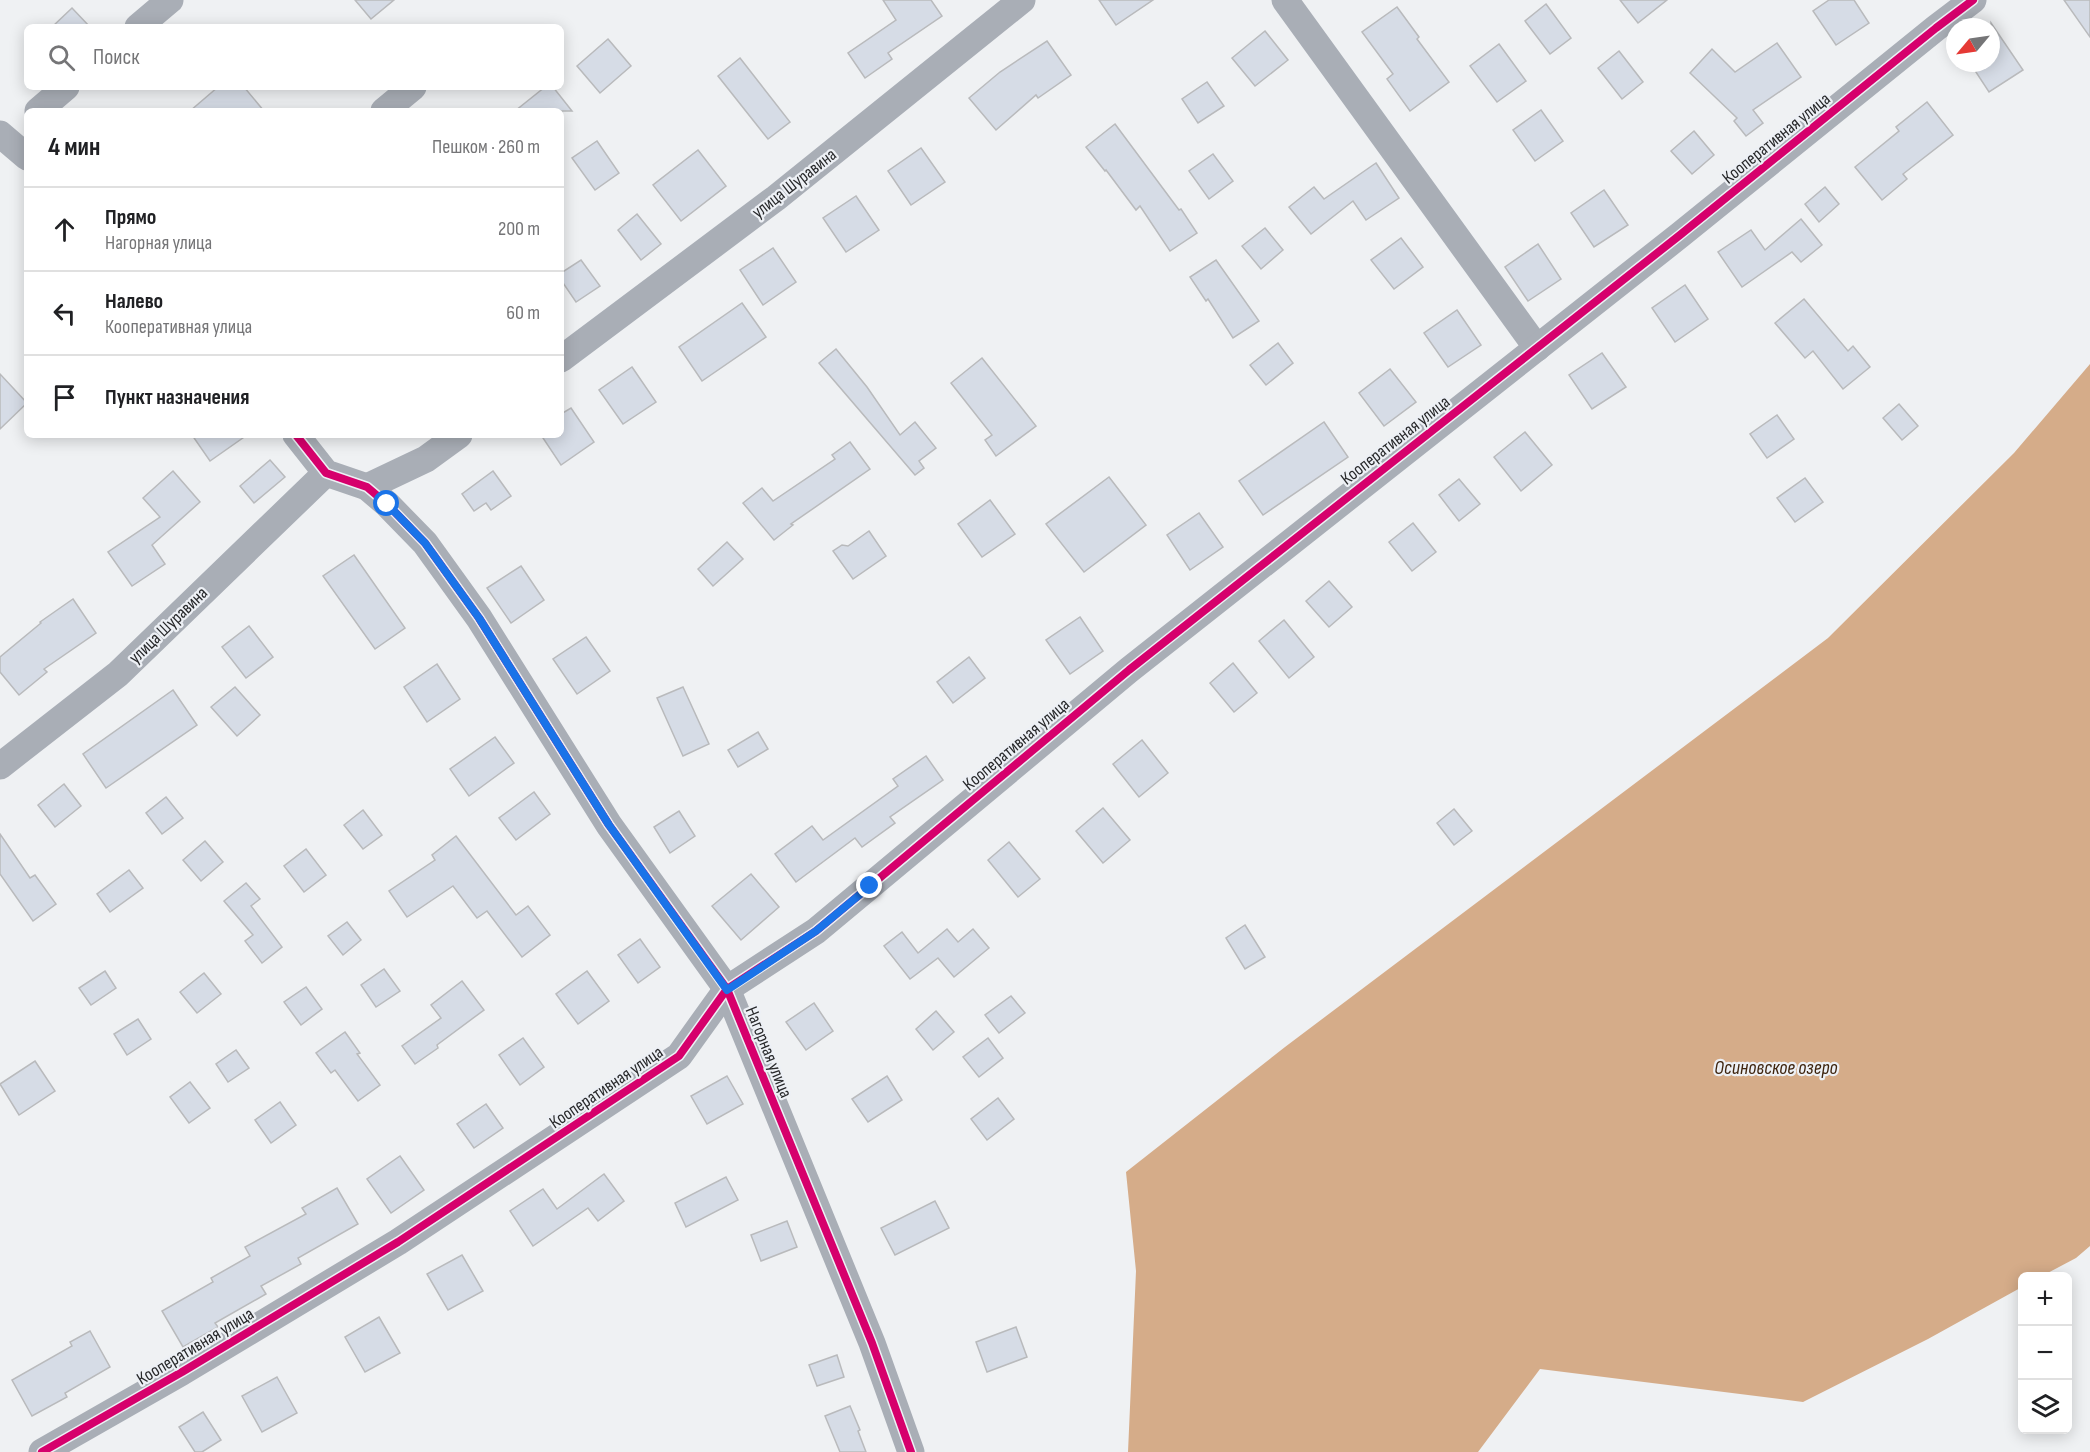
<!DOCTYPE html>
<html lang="ru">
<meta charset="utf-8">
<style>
body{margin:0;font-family:"Sofia Sans Condensed",sans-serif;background:#f2f2f2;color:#202124}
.controls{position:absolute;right:18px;bottom:18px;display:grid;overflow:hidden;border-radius:9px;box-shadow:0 3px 15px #0003}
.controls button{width:54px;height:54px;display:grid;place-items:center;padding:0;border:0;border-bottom:2px solid #e0e0e0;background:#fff;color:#202124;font:30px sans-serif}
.compass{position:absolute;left:1946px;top:18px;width:54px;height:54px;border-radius:50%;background:#fff;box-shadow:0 3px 15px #0003;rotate:241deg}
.stop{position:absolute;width:18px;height:18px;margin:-14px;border:4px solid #1a73e8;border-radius:50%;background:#fff}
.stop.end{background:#1a73e8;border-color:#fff;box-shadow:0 2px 6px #0008}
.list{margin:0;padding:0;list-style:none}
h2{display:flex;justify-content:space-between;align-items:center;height:78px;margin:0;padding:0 24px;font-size:26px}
h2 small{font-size:20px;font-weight:400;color:#757577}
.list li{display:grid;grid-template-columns:39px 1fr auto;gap:18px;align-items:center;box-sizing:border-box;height:84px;padding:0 24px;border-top:2px solid #e0e0e0}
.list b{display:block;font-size:22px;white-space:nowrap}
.list p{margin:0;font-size:20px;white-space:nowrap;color:#757577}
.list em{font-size:20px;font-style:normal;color:#757577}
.icon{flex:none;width:33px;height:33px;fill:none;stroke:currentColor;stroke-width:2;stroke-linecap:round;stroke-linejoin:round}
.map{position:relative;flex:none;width:2090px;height:1452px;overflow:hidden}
.search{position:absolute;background:#fff;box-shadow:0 3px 15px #0003;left:24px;top:24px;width:540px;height:66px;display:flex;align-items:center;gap:15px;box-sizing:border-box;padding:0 21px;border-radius:9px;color:#757577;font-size:22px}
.panel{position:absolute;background:#fff;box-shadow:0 3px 15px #0003;left:24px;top:108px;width:540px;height:330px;border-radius:9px}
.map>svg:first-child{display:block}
.water{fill:#d5ac89}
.building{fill:#d6dce6;stroke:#b9babc;stroke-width:1.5}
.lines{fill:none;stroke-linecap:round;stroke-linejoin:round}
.minor{stroke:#a9aeb6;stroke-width:27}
.cycleway-casing{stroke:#edf0f5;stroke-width:11}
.cycleway{stroke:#d6006c;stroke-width:8}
.route{stroke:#1a73e8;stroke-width:8}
.labels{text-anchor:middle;stroke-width:4.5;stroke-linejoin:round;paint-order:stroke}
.street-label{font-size:18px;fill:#27282a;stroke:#edf0f5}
.water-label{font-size:20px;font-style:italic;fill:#3e240e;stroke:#edf0f5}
</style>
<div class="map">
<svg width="2090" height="1452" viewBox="0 0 2090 1452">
<rect width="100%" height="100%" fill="#eff1f3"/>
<polygon class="water" points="2090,364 2090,1246 2076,1258 2042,1276 2022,1276 2022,1287 1928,1339 1803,1402 1540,1369 1478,1452 1128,1452 1136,1271 1126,1172 1285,1047 1828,638 2014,453"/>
<g class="building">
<polygon points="355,0 394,0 371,19"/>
<polygon points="883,0 931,0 942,16 888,53 892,59 865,78 848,53 896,20"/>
<polygon points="1099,0 1153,0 1116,25"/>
<polygon points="1620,0 1667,0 1638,23"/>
<polygon points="1829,0 1854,0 1869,23 1836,45 1813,11"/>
<polygon points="2064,0 2090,0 2090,37"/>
<polygon points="1546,4 1571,38 1550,54 1525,21"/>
<polygon points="1397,7 1419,37 1417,39 1449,82 1410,111 1387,79 1393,74 1362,32"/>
<polygon points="72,8 90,27 52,27"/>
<polygon points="1991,23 2023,70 1989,92 1970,63 1991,63"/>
<polygon points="1265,31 1288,60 1255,86 1232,58"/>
<polygon points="608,39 631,66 600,93 577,66"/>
<polygon points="1047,41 1071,75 1038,98 1036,95 996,130 969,98 1000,72"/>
<polygon points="1777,43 1801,77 1753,110 1763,123 1746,136 1734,121 1737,118 1690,73 1712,49 1735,72"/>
<polygon points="1499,44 1526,81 1497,102 1470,66"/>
<polygon points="1619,51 1643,82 1622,99 1598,68"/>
<polygon points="740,58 790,122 768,139 718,76"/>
<polygon points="1207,82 1224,106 1198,123 1182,99"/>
<polygon points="218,87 244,87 264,111 190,111"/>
<polygon points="545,87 553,87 572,111 515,111"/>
<polygon points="1927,102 1953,135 1903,174 1907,179 1882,200 1855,167 1899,131 1896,127"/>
<polygon points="1541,110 1563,141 1535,161 1513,130"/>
<polygon points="1115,124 1179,210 1181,209 1197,233 1170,251 1140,206 1136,210 1106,170 1105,171 1086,147"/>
<polygon points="1694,131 1714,155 1692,174 1671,151"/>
<polygon points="597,141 619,173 595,190 572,158"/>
<polygon points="921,148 945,182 911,205 888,171"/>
<polygon points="698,150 726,186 681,221 653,185"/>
<polygon points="1213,154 1233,181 1209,199 1189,171"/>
<polygon points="1376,163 1399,198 1366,220 1353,201 1311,234 1289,207 1314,187 1324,199"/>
<polygon points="1825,187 1839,204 1819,222 1805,204"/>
<polygon points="1604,190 1628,225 1594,247 1571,213"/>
<polygon points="856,196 879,230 846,252 823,218"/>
<polygon points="637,214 661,244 641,260 618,230"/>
<polygon points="1801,219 1822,245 1801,262 1792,252 1742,287 1718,252 1751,230 1765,250"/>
<polygon points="1265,228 1283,250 1261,269 1242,246"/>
<polygon points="1401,238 1423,267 1394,289 1371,260"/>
<polygon points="1538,244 1561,279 1528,301 1505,267"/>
<polygon points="773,248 796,282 763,305 740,270"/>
<polygon points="581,260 600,286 576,302 561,280 561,273"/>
<polygon points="1216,260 1259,321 1233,338 1208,299 1206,301 1190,277"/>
<polygon points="1685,285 1708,319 1675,342 1652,308"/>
<polygon points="1804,299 1848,351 1853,346 1870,367 1843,389 1813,351 1805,358 1775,323"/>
<polygon points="742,303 766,337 702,381 679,347"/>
<polygon points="1457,310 1481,345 1448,367 1424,333"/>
<polygon points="1278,343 1293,363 1266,385 1250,365"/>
<polygon points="836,349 867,387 900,435 915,422 936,448 919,461 924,468 915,475 819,363"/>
<polygon points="1602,353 1626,387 1592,409 1569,375"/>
<polygon points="982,358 1036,426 996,456 985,440 992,435 951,383"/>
<polygon points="632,367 656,402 623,424 599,390"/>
<polygon points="1390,369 1416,402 1384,426 1359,393"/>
<polygon points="0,374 27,403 0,429"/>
<polygon points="1899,404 1918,426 1902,440 1883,418"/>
<polygon points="571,408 594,442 561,465 541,435 561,435 561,414"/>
<polygon points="1777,415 1794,439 1767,458 1750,434"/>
<polygon points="1324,422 1348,457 1263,515 1239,481"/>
<polygon points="1525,432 1552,465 1521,491 1494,457"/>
<polygon points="192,435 247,435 210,461"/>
<polygon points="850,442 870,469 791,524 793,525 774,540 743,503 762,488 773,501 835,459 832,455"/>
<polygon points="270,460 285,477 254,503 240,486"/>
<polygon points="173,471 200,502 152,545 165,564 132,586 108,552 160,517 143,498"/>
<polygon points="493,471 511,496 491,510 486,503 474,511 462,494"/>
<polygon points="1109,477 1146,525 1084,572 1046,524"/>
<polygon points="1805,478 1823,502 1795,522 1777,498"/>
<polygon points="1459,479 1480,504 1459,521 1439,495"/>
<polygon points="990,500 1015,534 982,557 958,524"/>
<polygon points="1199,513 1223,547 1190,570 1167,535"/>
<polygon points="1413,523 1436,552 1412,571 1389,542"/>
<polygon points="869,531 886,556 853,579 833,551 842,545 848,546"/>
<polygon points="727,542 743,559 713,586 698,569"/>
<polygon points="354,555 405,628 375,649 323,576"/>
<polygon points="521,566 544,600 511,623 487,588"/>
<polygon points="1329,581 1352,607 1329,627 1306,601"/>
<polygon points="73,599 96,633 44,669 47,672 19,695 0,672 0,657 41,623 40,622"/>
<polygon points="1080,617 1103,651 1070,674 1046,640"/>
<polygon points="1284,620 1314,657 1289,678 1259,641"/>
<polygon points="249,626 273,657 246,678 222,647"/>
<polygon points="586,637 610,671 577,694 553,659"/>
<polygon points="969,657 985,678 953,703 937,682"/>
<polygon points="1233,663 1257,693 1234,712 1210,683"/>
<polygon points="437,664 460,699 427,722 404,687"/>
<polygon points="235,687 260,715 237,736 211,707"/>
<polygon points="683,687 709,744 683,756 657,698"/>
<polygon points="173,690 197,725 106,788 83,754"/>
<polygon points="758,732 768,749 738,767 728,750"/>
<polygon points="495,737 514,763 469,796 450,769"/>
<polygon points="1142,740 1168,773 1139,797 1113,764"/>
<polygon points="926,756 943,780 890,817 895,823 862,847 855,838 796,882 775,854 812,826 823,840 898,786 893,779"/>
<polygon points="64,784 81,806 55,827 38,805"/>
<polygon points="534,792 550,814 516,840 499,818"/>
<polygon points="166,797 183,818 162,834 146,813"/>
<polygon points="1103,808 1130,840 1103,863 1076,831"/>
<polygon points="1454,809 1472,831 1454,845 1437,823"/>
<polygon points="363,810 382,835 363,849 344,825"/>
<polygon points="679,811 695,836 670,853 654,827"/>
<polygon points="0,834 30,878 35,875 56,904 33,921 0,874"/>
<polygon points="456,836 516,915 528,906 550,935 522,957 487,911 477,918 453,886 407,917 389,891 435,860 432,855"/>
<polygon points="205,841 223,862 201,881 183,860"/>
<polygon points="1009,842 1040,879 1018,897 988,860"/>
<polygon points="306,849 326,875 304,892 284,866"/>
<polygon points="129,870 143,888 110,912 97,894"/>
<polygon points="751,874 779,907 741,940 712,906"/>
<polygon points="246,883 260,899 251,906 282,947 262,963 245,941 253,935 224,901"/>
<polygon points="347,922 361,940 343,955 328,936"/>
<polygon points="1245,925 1265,957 1245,969 1226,938"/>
<polygon points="947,929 958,942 973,929 989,948 954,977 938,958 910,979 884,946 902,932 918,953"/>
<polygon points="640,939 660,967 638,983 618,955"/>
<polygon points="384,969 400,991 376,1007 361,985"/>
<polygon points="105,971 116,988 91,1005 79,988"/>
<polygon points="587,971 609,1001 578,1024 556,994"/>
<polygon points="204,973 221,994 197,1013 180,992"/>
<polygon points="462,981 484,1010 437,1045 438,1048 415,1064 402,1046 441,1018 431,1005"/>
<polygon points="306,987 322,1009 301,1025 284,1002"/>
<polygon points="1011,996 1025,1013 999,1033 985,1015"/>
<polygon points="814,1003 833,1031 806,1050 786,1022"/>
<polygon points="936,1011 954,1032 933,1050 916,1029"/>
<polygon points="138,1019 151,1039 127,1055 114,1034"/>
<polygon points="345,1032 360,1053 357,1054 380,1085 358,1101 335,1070 331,1073 316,1053"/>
<polygon points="523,1038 544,1067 520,1085 499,1055"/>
<polygon points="988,1038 1003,1058 979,1077 963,1057"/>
<polygon points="236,1050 249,1068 228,1082 216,1064"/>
<polygon points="35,1061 55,1091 19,1115 0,1084"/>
<polygon points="727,1076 743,1104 707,1124 691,1096"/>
<polygon points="887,1076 902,1100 868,1122 852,1099"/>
<polygon points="190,1082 210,1108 189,1123 170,1097"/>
<polygon points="998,1098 1014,1119 987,1140 971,1119"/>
<polygon points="280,1102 296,1125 271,1143 255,1120"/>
<polygon points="486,1104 503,1128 474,1148 457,1124"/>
<polygon points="400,1156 424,1190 391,1213 367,1179"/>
<polygon points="604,1174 624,1201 598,1221 588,1208 533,1246 510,1211 543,1189 557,1209"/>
<polygon points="726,1177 738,1200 686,1227 675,1203"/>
<polygon points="337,1188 358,1224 298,1258 301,1264 261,1286 266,1294 215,1323 218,1327 183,1347 162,1311 213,1282 211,1278 250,1256 245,1247 306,1214 302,1208"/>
<polygon points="935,1201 949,1228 895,1255 881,1228"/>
<polygon points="787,1221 797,1247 761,1261 751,1235"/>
<polygon points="462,1255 483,1291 448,1310 427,1274"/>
<polygon points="379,1317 400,1353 365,1372 345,1337"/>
<polygon points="1016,1327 1027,1357 987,1372 976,1342"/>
<polygon points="90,1331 110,1367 65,1393 67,1397 32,1416 12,1380 72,1346 70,1342"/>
<polygon points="837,1355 844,1377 817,1386 809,1365"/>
<polygon points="277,1377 297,1413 262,1432 242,1396"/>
<polygon points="850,1406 860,1430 858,1431 866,1452 840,1452 825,1416"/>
<polygon points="203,1412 221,1440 202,1452 195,1452 179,1427"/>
</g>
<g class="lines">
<g class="minor">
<polyline points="1285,0 1537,348"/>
<polyline points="138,27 170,0"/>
<polyline points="38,111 66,87"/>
<polyline points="384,111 413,87"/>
<polyline points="0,134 27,157"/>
<polyline points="561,359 776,198 1022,0"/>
<polyline points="296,435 326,473 367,487 387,504 425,543 479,618 609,825 727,989 872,1343 911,1452"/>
<polyline points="367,487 426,459 459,435"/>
<polyline points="0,766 118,674 326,473"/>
<polyline points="42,1452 182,1372 398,1242 679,1056 727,989 816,931 1129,670 1680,235 1936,28 1973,0"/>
</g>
<g class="cycleway-casing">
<g id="cycleway">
<polyline points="296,435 326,473 367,487 387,504 425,543 479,618 609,825 727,989 872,1343 911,1452"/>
<polyline points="42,1452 182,1372 398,1242 679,1056 727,989 816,931 1129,670 1680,235 1936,28 1973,0"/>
</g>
</g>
<use href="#cycleway" class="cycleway"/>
</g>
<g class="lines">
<polyline class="route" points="387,504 425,543 479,618 609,825 727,990 816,931 870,886"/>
</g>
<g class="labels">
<g class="street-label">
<text transform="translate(1776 138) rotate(-39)" y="6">Кооперативная улица</text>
<text transform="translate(794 183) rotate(-38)" y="6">улица Шуравина</text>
<text transform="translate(1395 440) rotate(-38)" y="6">Кооперативная улица</text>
<text transform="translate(168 625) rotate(-44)" y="6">улица Шуравина</text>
<text transform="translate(1016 744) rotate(-40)" y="6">Кооперативная улица</text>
<text transform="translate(769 1052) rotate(68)" y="6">Нагорная улица</text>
<text transform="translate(606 1087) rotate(-34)" y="6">Кооперативная улица</text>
<text transform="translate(195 1346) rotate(-31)" y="6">Кооперативная улица</text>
</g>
<g class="water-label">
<text x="1776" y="1074">Осиновское озеро</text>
</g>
</g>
</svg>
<div class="controls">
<button>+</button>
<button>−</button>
<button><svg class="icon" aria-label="layers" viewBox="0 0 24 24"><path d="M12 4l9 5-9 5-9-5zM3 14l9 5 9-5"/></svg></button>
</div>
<svg class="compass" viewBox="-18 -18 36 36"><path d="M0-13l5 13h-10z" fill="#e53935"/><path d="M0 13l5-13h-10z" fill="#757577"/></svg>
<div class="stop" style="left:387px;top:504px"></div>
<div class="stop end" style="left:870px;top:886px"></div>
<div class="search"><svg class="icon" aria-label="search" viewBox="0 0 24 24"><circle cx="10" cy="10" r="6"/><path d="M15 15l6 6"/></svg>Поиск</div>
<section class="panel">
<h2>4 мин<small>Пешком · 260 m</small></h2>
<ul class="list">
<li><svg class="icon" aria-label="ahead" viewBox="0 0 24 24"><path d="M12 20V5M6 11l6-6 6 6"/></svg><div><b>Прямо</b><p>Нагорная улица</p></div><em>200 m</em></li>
<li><svg class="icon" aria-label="left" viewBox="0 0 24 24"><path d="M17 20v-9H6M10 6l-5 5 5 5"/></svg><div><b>Налево</b><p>Кооперативная улица</p></div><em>60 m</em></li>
<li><svg class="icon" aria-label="arrive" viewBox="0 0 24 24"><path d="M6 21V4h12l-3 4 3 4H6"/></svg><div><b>Пункт назначения</b></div></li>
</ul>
</section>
</div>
